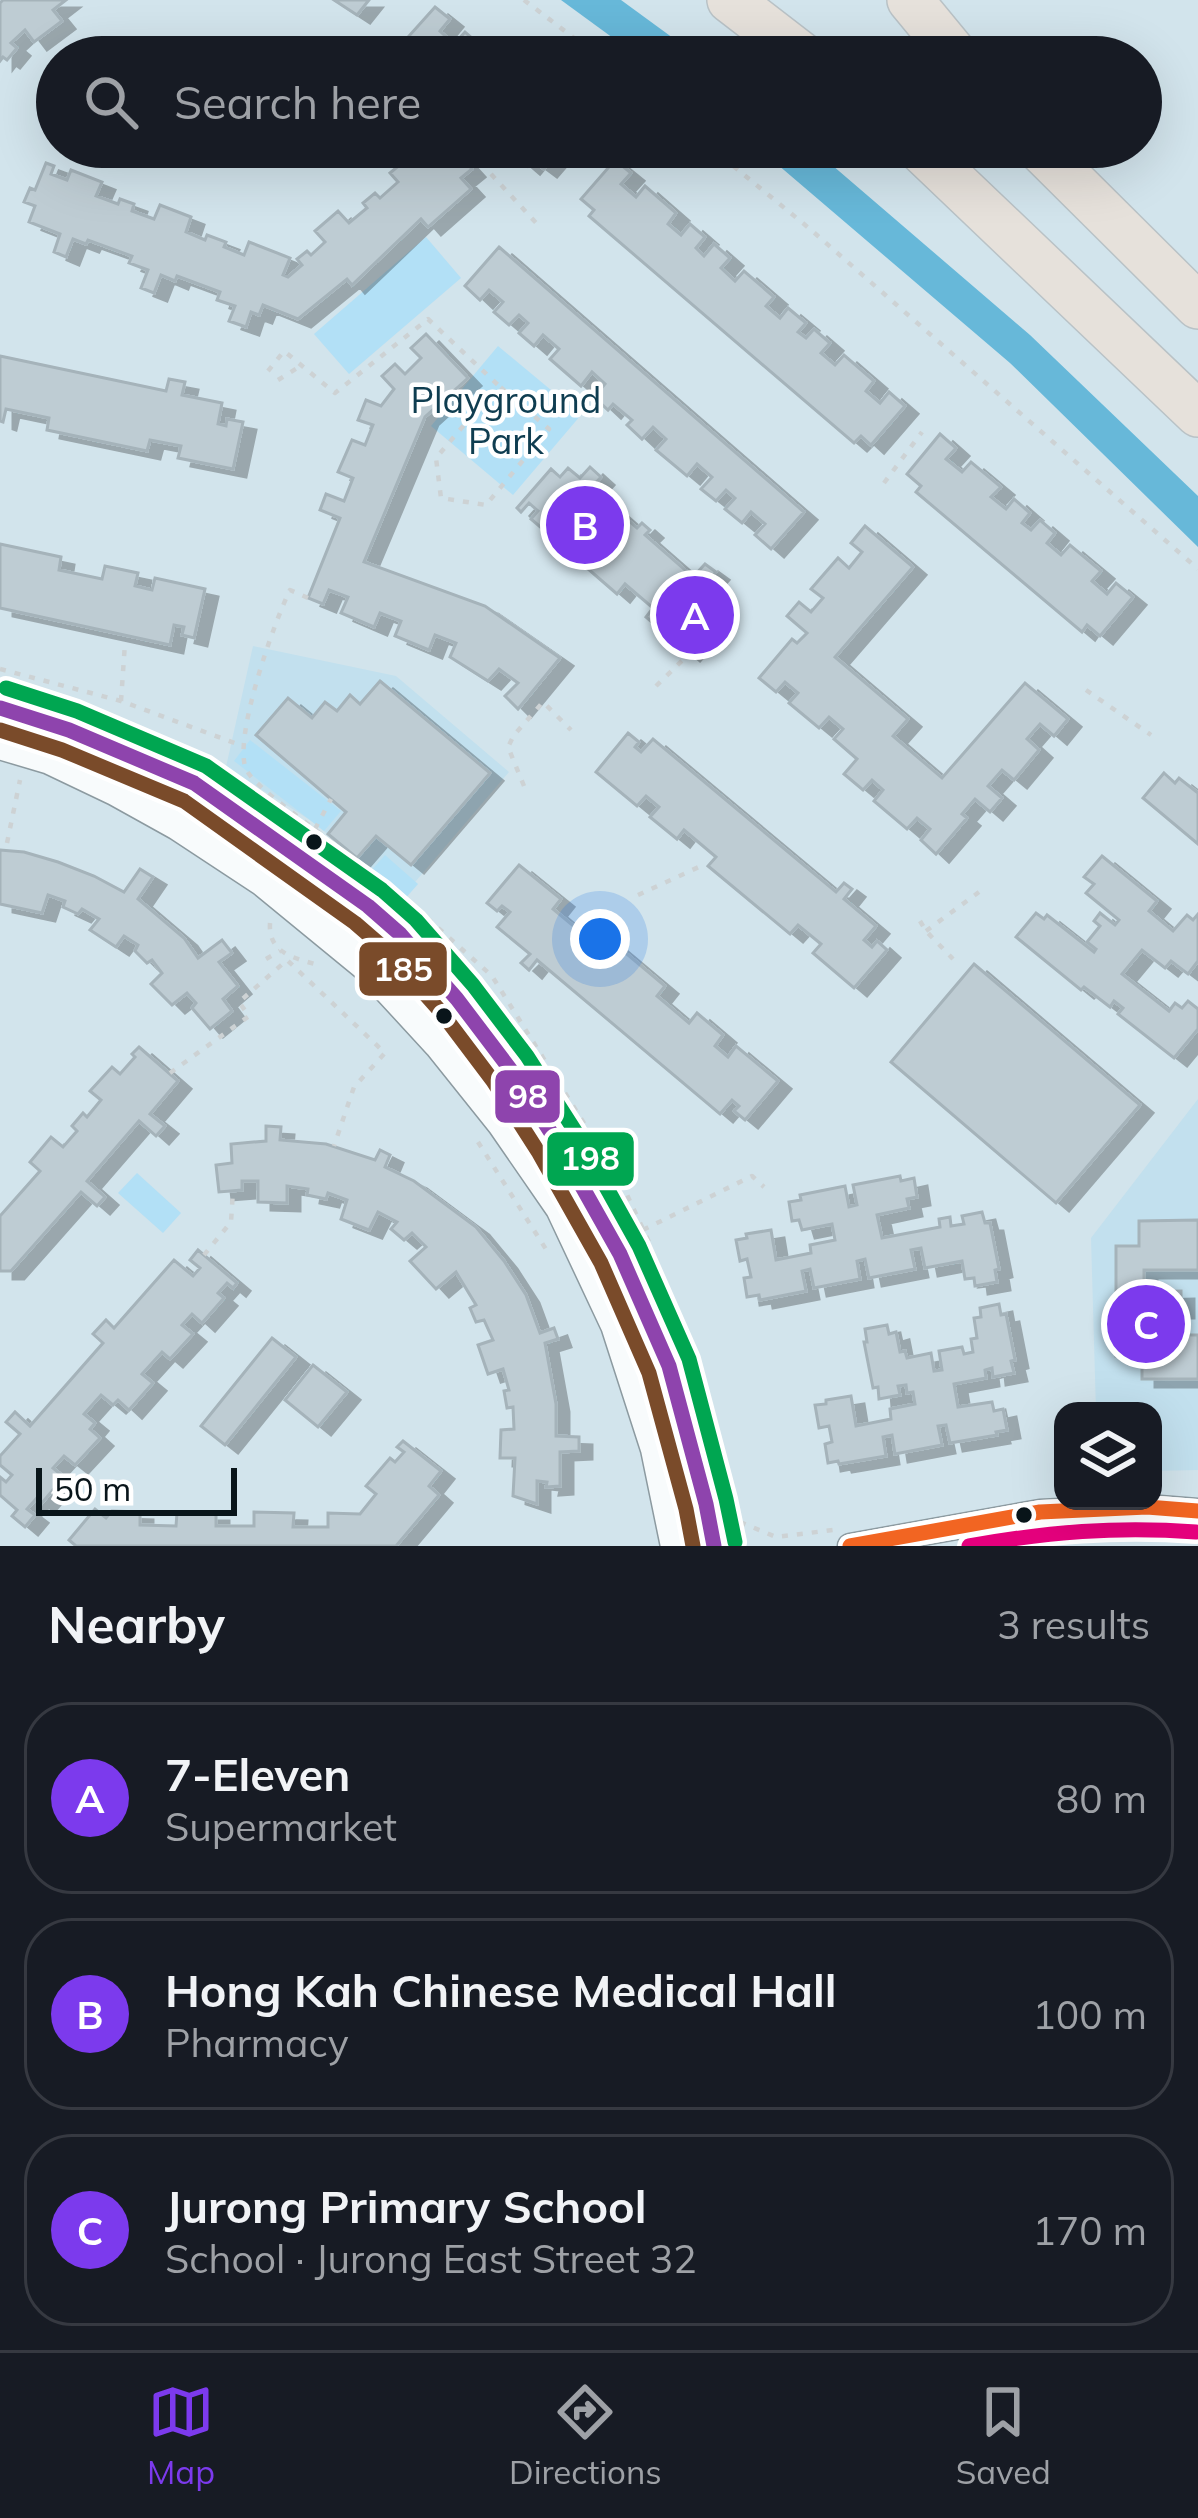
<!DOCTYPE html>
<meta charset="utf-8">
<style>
body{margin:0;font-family:Mulish,sans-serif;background:#242831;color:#f1f3f6}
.controls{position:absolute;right:36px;bottom:36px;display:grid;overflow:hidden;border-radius:24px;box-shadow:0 12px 48px #0002}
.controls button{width:108px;height:108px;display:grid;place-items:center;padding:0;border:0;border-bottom:3px solid #363941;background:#171b24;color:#f1f3f6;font:60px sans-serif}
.scale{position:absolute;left:36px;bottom:30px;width:201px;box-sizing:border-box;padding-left:12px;border:6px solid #09151a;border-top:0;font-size:33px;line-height:42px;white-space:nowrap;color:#09151a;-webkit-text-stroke:9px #fff;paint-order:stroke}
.you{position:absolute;left:600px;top:939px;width:42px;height:42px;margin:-30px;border:9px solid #fff;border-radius:50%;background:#1a73e8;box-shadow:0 0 0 18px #1a73e833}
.badge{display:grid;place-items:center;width:78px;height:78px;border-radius:50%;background:#7c3aed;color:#fff;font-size:39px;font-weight:700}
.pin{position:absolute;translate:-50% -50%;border:6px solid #fff;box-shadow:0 3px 12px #0006}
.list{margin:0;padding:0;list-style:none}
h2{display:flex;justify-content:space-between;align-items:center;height:156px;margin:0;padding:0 48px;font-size:51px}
h2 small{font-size:39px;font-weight:400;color:#9ea1a6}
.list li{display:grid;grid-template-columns:78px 1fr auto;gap:36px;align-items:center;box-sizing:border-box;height:192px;margin:0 24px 24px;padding:0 24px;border:3px solid #363941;border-radius:48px}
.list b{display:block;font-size:45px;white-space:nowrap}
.list p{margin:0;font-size:39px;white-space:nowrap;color:#9ea1a6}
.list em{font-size:39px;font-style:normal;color:#9ea1a6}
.icon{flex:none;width:66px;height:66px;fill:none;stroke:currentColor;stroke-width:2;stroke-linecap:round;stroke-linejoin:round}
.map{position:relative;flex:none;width:1198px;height:1546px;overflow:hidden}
.search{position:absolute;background:#171b24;box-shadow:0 12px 48px #0002;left:36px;right:36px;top:36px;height:132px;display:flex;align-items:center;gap:30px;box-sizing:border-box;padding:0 42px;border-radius:66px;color:#9ea1a6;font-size:45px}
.sheet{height:804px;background:#171b24}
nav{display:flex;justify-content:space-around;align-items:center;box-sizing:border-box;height:168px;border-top:3px solid #363941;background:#171b24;font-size:33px;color:#9ea1a6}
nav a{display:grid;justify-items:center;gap:6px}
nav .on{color:#7c3aed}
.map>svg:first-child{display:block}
.built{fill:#c2e0ee}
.green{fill:#b2e0f6}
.water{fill:#67b8d9}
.building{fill:#beccd3;stroke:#a5b3ba;stroke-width:3;filter:url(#shadow)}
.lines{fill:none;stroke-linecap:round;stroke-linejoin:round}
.minor-casing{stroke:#8c9aa0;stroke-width:27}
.tertiary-casing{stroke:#8c9aa0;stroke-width:33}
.motorway-casing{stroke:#b9c2c6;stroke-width:48}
.path{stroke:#cdd2d4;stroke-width:4.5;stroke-dasharray:6 9;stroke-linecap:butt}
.minor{stroke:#f8fbfc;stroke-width:24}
.tertiary{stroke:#f8fbfc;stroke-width:30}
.motorway{stroke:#e6e1db;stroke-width:45}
.bus-1-casing{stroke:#fff;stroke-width:24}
.bus-2-casing{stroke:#fff;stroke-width:24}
.bus-3-casing{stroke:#fff;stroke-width:24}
.bus-4-casing{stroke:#fff;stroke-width:24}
.bus-5-casing{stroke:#fff;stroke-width:24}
.bus-1{stroke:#8e44ad;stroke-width:15}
.bus-2{stroke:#7a4b2a;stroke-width:15}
.bus-3{stroke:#00a651;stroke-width:15}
.bus-4{stroke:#f26522;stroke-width:15}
.bus-5{stroke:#e5007d;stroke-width:15}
.bus-dot{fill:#09151a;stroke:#fff;stroke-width:4.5}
.labels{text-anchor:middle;stroke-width:9;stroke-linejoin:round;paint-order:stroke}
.park-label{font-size:36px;fill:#0f3d50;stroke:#fff}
.line-badge{stroke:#fff;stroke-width:4.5}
.badge-label{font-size:33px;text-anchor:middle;font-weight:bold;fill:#fff}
</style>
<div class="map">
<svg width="1198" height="1546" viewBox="0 0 1198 1546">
<defs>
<filter id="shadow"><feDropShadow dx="13" dy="8" stdDeviation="0" flood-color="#0004"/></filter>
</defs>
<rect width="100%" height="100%" fill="#d2e4ec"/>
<g class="built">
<polygon points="253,646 396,676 509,772 404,895 310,820 226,767"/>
<polygon points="1198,1099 1198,1470 1153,1471 1153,1411 1096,1411 1091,1238"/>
</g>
<g class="green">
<polygon points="426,237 461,278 349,374 314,334"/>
<polygon points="498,346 581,415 513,495 431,426"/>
<polygon points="250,740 341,811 324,831 234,761"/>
<polygon points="385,855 418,884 397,908 363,880"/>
<polygon points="137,1173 181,1213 163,1233 118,1193"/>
</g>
<g class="water">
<polygon points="561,0 621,0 699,57 639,57"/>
<polygon points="757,147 811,147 1030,335 1198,496 1198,547 1010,363"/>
</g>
<g class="building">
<polygon points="3,0 66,0 53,10 62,21 34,42 25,30 11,43 17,48 7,60 3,57 0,61 0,3"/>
<polygon points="334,0 369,0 357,15"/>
<polygon points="435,7 450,19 440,31 454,44 465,32 494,57 413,57 400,46"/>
<polygon points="438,147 446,147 457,160 461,157 472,169 461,178 471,189 428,227 421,219 352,285 347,279 298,319 263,305 259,315 251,312 246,327 229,321 235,306 217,300 220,292 177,276 175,281 161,275 154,293 141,288 148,270 129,263 132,256 88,240 86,244 73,239 66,257 54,252 60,234 29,222 35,206 24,202 30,188 35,190 46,163 54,166 51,174 67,180 71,170 102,182 96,196 118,204 120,199 134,204 132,211 154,219 160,205 191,217 186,232 205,240 207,235 226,242 224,247 244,255 249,242 290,258 283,275 288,277 302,265 297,259 307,251 311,255 325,242 315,231 338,211 349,223 367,208 363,203 375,193 380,198 398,182 390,173 415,152 423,161"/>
<polygon points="505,147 563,147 544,169 532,160 527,166"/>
<polygon points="615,160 631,173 621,184 636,197 645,186 676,213 668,224 681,235 690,224 705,237 696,248 704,256 714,244 730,258 721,268 735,281 744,271 774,297 766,306 780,318 788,308 806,323 798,332 806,338 814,329 830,343 821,353 835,365 844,355 874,381 866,391 880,403 889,392 905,406 871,445 861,436 854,443 589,216 594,210 581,199"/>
<polygon points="499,247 804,512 771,549 755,535 765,524 751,512 742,523 725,509 735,498 726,490 716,501 701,489 712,477 697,464 687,476 656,450 666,439 653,427 642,439 627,425 632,420 613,404 608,410 594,397 605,384 592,372 581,386 550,359 559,349 543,335 534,346 519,333 528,323 519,315 509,325 494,312 503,302 489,290 480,300 465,286"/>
<polygon points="426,334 468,378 425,417 364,562 485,606 560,658 518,709 505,696 518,683 499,669 488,681 450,657 456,643 435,635 429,650 395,636 401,621 380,613 374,627 341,613 348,597 329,590 323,604 308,598 340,518 320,510 326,494 344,501 353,478 338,472 352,440 365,445 373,425 358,420 366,400 381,406 394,389 382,376 395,364 405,374 421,358 411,348"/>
<polygon points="0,356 166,391 169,379 185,382 182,395 222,403 218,424 226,426 227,419 243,422 233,469 178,458 181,446 150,440 147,451 47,430 49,418 6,409 3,422 0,421"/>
<polygon points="940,434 956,448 946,459 962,472 971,462 1001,487 991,497 1006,509 1014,499 1030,513 1022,523 1031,530 1040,520 1055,533 1047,543 1061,555 1070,545 1101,571 1092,581 1107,594 1116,583 1133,597 1100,636 1087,625 1082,632 916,492 921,486 907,474"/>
<polygon points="590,467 601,477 591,488 637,528 642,523 650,530 645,535 693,577 705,564 716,572 704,585 714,594 706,604 720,616 687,653 646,617 653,608 625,584 617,594 587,568 596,557 568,534 559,543 531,519 538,511 529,503 521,512 517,508 551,469 560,477 568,468 580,478"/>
<polygon points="865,526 913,567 835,657 908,719 893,736 942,778 1025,683 1068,719 1054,736 1040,724 1027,739 1039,750 1014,780 1002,770 988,786 1002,798 990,812 975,799 962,814 967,818 936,854 921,840 930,829 917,818 907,829 874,801 883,790 872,780 863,790 844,774 857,759 834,739 843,729 829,717 819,728 789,703 798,693 785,682 776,692 759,678 792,639 797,643 807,633 787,616 799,602 811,612 823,598 811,589 838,558 849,568 862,552 851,543"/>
<polygon points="0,544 61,557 59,570 102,579 105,566 138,573 135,586 152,590 155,578 205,589 194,638 182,635 184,627 174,625 170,645 0,608"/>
<polygon points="380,681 490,773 411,865 376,836 357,858 328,834 346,812 256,735 288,698 312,718 325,702 337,711 350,695 360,704"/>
<polygon points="628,733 639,742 635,747 641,752 653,739 836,892 844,883 852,889 844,899 876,926 864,940 872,947 877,941 887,950 854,988 813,953 821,944 798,925 790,934 708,866 716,857 684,830 677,839 650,817 659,807 646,796 637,806 596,772"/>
<polygon points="1164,773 1175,783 1179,778 1198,793 1198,844 1143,798"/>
<polygon points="0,850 24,852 58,862 94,876 124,892 140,869 153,877 138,899 184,938 198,958 222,940 232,953 219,962 238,986 223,999 232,1011 210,1029 192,1008 196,1003 187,993 172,1005 151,984 162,973 152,960 147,963 135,951 138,945 124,936 116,947 90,930 99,919 82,909 78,914 63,907 65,901 48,895 42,913 0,904"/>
<polygon points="1102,856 1157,901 1149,911 1173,931 1187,915 1193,920 1198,914 1198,961 1188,974 1171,961 1165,968 1142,950 1122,974 1169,1011 1175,1003 1182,1008 1188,1001 1198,1009 1198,1029 1174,1058 1118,1014 1123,1008 1114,1001 1110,1007 1084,987 1081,990 1016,937 1036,913 1044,919 1047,915 1094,952 1096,949 1087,942 1100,926 1094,921 1100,913 1115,925 1119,920 1086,893 1094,884 1084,877"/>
<polygon points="519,865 561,899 553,909 576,928 584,918 665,986 657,996 689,1023 697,1013 723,1035 715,1046 728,1057 736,1046 778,1081 745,1120 734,1111 739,1106 732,1100 720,1114 537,960 529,970 521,963 530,954 497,927 510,912 502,906 497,911 487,903"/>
<polygon points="974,964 1140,1105 1056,1203 891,1062"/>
<polygon points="139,1047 178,1081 150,1114 165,1126 156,1136 139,1121 87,1181 105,1197 97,1206 81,1192 11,1271 0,1271 0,1216 40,1171 30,1162 51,1137 63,1147 77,1131 72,1126 83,1113 87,1117 101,1100 90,1091 112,1067 120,1074 135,1057 132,1054"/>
<polygon points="266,1126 281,1127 280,1140 326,1144 375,1160 380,1150 390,1155 385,1167 414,1181 476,1227 504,1261 526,1295 540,1333 554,1328 558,1339 545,1343 556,1404 556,1436 579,1437 579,1451 560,1452 560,1486 546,1487 547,1482 537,1481 537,1504 513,1496 515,1458 500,1458 501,1430 514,1429 513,1407 507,1408 504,1391 509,1390 503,1369 488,1374 478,1345 493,1340 484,1320 476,1322 470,1308 476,1305 456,1272 436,1289 410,1261 426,1247 412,1233 404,1240 391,1229 397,1222 378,1212 369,1230 341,1219 347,1200 328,1193 326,1199 307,1195 308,1189 287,1186 287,1203 258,1202 258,1181 242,1181 242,1190 219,1192 216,1165 232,1163 231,1144 266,1141"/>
<polygon points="900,1176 901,1181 914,1178 917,1197 907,1199 909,1208 877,1215 882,1238 940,1227 939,1219 950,1217 951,1226 964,1224 962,1216 982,1212 985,1223 990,1223 999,1269 995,1270 997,1282 975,1286 974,1278 965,1279 962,1261 925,1268 921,1248 911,1250 915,1269 869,1278 865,1259 857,1261 860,1279 814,1288 810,1269 802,1271 806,1291 760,1300 759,1295 747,1297 744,1278 751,1277 747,1259 740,1261 736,1240 747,1238 746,1234 771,1230 776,1260 811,1253 810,1245 835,1240 832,1224 802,1230 799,1220 792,1221 789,1202 801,1200 800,1195 845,1186 849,1207 857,1205 853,1185"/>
<polygon points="1198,1220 1198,1270 1144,1270 1144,1292 1181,1291 1181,1310 1143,1310 1143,1335 1198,1335 1198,1379 1142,1379 1142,1356 1116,1356 1116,1246 1139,1246 1139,1221"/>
<polygon points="198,1250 237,1283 233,1288 227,1283 218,1293 224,1298 202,1323 192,1314 182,1325 193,1334 170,1359 162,1352 142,1374 153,1383 129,1410 118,1400 113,1405 101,1395 84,1414 95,1423 90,1429 100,1438 75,1465 64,1456 53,1468 64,1477 41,1504 36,1499 27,1509 35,1515 25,1527 12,1516 17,1510 0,1495 0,1477 6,1482 12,1475 0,1465 0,1456 20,1434 6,1422 15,1412 30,1426 103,1343 93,1334 106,1320 114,1328 174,1260 193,1276 200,1268 190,1260"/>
<polygon points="999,1304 1001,1315 1006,1314 1015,1360 1011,1361 1014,1373 993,1377 992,1368 985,1370 986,1378 954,1384 958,1407 992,1402 994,1411 1003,1409 1007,1430 996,1432 997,1435 950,1443 946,1425 938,1426 942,1445 895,1454 892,1435 883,1437 886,1456 839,1464 838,1461 828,1463 825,1444 832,1442 829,1426 819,1428 815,1405 826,1404 826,1400 851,1396 856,1426 891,1419 890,1409 915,1404 913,1392 907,1393 906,1385 898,1386 900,1395 879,1399 878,1387 873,1388 864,1342 867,1342 865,1329 887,1325 889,1334 896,1332 900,1352 905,1351 907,1358 931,1353 934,1371 942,1370 939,1351 962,1347 964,1354 973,1352 971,1339 977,1338 974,1318 981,1317 980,1308"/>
<polygon points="272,1338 296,1357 225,1445 201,1426"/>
<polygon points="313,1365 347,1392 318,1427 285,1400"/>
<polygon points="403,1441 441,1471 429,1486 439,1495 396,1546 76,1546 69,1540 95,1509 106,1518 112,1511 140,1512 140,1525 176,1526 177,1513 216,1513 216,1526 254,1526 254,1512 294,1513 293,1527 328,1527 328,1513 360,1514 376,1494 366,1486 390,1458 395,1462 404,1452 397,1447"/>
</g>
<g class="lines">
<g class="minor-casing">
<polyline id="minor" points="850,1546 1040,1512 1147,1507 1198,1511"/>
</g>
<g class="tertiary-casing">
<g id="tertiary">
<polyline points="0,708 69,730 194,783 368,906 400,934 457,999 510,1069 557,1142 590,1197 620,1254 669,1366 706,1504 714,1546"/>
<polyline points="0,744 50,759 115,790 178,825 263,881 369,968 439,1044 503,1124 561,1208 616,1325 656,1449 676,1546"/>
</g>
</g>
<g class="motorway-casing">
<g id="motorway">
<polyline points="730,0 804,57"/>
<polyline points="910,0 957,57"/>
<polyline points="918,147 1198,414"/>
<polyline points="1038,147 1198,306"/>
</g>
</g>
<g class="path">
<polyline points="524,0 599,57"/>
<polyline points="710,147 810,229 1198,569"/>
<polyline points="491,174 538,225"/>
<polyline points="268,371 284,351 335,393 428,319 498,385 436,458 441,498 486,505 549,429 498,385"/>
<polyline points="278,380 302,365"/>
<polyline points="884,483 922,432"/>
<path d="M308 598 290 590C274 622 233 738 246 769 254 788 320 831 338 848"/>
<polyline points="0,669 121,701 240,745"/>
<polyline points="656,686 692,651"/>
<polyline points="1086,690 1151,735"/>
<polyline points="121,701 125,643"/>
<polyline points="524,786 508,747 514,735 543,702 571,730"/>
<polyline points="315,829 331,799"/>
<polyline points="7,843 20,780"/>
<polyline points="638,895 701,866"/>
<polyline points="427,918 492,976 622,1184 649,1242"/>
<polyline points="920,921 926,931 953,959"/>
<path d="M270 923C268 953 294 958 318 965"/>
<polyline points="926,931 979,892"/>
<polyline points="266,959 280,951"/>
<polyline points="170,1073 249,1016 239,1002 287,960 385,1053 354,1087 334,1146"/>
<polyline points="478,1142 549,1254"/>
<polyline points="643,1230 752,1176 764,1187"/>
<polyline points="204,1255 231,1222 233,1191"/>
<polyline points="740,1522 776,1537 833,1530"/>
</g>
<use href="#minor" class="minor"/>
<use href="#tertiary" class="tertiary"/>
<use href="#motorway" class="motorway"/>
<g class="bus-1-casing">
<polyline id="bus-1" points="0,708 69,730 194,783 368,906 400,934 457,999 510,1069 557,1142 620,1254 669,1366 706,1504 714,1546"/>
</g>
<g class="bus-2-casing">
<polyline id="bus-2" points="0,730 62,750 184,801 355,923 385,949 441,1012 493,1081 539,1153 601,1263 649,1373 686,1509 693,1546"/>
</g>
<g class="bus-3-casing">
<polyline id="bus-3" points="6,688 77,711 206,766 382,890 416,920 473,985 527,1056 575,1131 639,1246 689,1359 726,1499 735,1542"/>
</g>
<g class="bus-4-casing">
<polyline id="bus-4" points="850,1546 1040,1512 1147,1507 1198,1511"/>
</g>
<g class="bus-5-casing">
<path id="bus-5" d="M969 1546C1047 1532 1117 1526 1196 1532"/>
</g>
<use href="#bus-1" class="bus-1"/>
<use href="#bus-2" class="bus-2"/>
<use href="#bus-3" class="bus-3"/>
<use href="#bus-4" class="bus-4"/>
<use href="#bus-5" class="bus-5"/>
</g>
<g class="bus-dot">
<circle cx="314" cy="842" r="10"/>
<circle cx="444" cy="1016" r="10"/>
<circle cx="1024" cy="1515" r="10"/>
</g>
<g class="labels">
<g class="park-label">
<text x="506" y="413">Playground<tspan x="506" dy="41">Park</tspan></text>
</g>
</g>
<g class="line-badge">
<rect x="357" y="940" width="92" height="58" rx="12" fill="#7a4b2a"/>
<rect x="493" y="1068" width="69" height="57" rx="12" fill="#8e44ad"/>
<rect x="545" y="1130" width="91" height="58" rx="12" fill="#00a651"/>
</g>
<g class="badge-label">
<text x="403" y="981">185</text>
<text x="528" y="1108">98</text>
<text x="590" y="1170">198</text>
</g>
</svg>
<div class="controls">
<button><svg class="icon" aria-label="layers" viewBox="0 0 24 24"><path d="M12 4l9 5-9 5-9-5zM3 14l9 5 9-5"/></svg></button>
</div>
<div class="scale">50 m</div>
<div class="you"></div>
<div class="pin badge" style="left:695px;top:615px">A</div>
<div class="pin badge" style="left:585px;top:525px">B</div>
<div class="pin badge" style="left:1146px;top:1324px">C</div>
<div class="search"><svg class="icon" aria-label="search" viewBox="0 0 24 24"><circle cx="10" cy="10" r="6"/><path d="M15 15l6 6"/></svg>Search here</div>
</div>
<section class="sheet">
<h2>Nearby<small>3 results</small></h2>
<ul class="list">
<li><span class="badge">A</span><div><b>7-Eleven</b><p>Supermarket</p></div><em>80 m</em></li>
<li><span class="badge">B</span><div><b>Hong Kah Chinese Medical Hall</b><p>Pharmacy</p></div><em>100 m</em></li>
<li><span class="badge">C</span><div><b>Jurong Primary School</b><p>School · Jurong East Street 32</p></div><em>170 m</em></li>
</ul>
</section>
<nav>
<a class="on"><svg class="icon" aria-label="map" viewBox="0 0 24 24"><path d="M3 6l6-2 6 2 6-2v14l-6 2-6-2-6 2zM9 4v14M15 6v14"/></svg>Map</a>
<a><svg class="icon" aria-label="directions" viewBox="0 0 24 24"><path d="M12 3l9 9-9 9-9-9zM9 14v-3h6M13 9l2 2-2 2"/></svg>Directions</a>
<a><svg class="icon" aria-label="saved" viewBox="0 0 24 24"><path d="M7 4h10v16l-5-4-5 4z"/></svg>Saved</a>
</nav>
